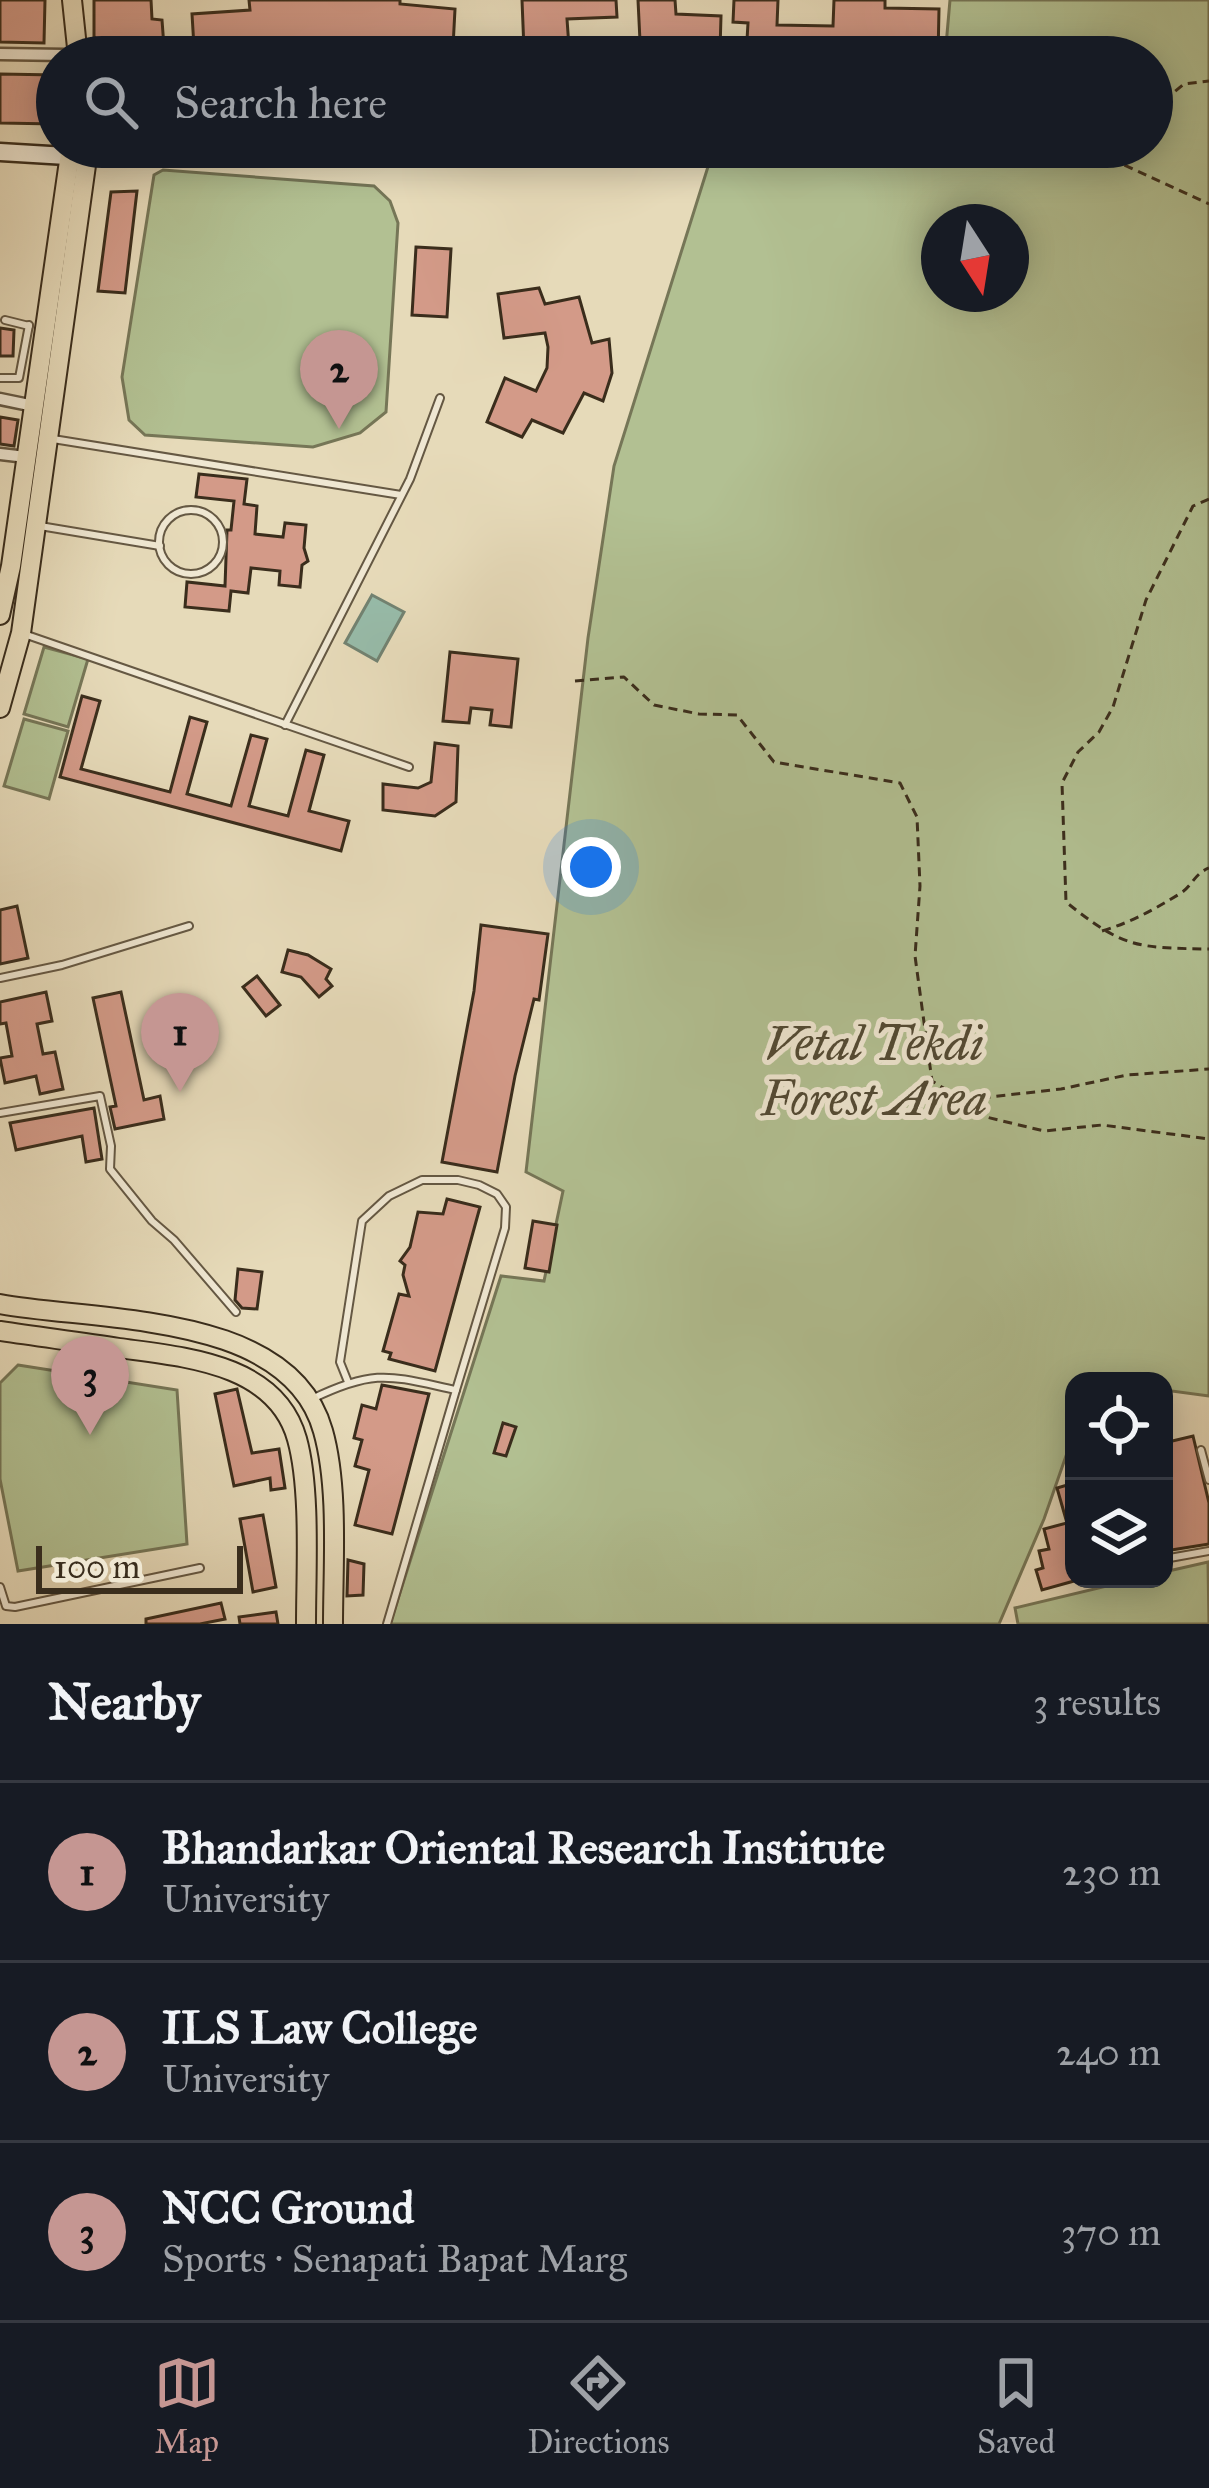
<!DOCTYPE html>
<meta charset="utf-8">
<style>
body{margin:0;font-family:"IM FELL Great Primer",serif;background:#242831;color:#f1f3f6}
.controls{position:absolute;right:36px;bottom:36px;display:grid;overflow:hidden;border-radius:24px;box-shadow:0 6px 30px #0003}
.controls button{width:108px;height:108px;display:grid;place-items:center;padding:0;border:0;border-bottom:3px solid #363941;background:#171b24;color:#f1f3f6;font:60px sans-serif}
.compass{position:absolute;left:921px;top:204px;width:108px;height:108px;border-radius:50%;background:#171b24;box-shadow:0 6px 30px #0003;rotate:168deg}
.scale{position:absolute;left:36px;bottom:30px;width:207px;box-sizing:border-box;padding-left:12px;border:6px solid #3a2d1c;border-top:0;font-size:33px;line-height:42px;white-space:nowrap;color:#3a2d1c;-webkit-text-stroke:9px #efe7d2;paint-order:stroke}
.you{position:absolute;left:591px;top:867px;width:42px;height:42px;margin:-30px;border:9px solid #fff;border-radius:50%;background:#1a73e8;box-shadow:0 0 0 18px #1a73e833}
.badge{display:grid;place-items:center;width:78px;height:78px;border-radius:50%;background:#c59692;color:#111;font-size:39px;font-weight:700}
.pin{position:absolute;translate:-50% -99px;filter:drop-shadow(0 3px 6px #0008)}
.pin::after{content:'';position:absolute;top:63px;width:42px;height:36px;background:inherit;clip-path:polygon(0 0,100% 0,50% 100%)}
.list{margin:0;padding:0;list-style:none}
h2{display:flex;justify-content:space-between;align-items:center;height:156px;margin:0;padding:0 48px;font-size:51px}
h2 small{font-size:39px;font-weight:400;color:#9ea1a6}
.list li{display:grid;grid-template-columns:78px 1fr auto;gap:36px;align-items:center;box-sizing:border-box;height:180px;padding:0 48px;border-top:3px solid #363941}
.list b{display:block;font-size:45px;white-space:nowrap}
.list p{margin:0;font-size:39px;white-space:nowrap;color:#9ea1a6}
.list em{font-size:39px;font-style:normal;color:#9ea1a6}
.icon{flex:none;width:66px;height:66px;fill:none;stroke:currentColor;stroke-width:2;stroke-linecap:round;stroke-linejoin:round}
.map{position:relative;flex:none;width:1209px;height:1624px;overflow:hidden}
.search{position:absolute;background:#171b24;box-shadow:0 6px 30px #0003;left:36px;right:36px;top:36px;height:132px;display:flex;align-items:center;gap:30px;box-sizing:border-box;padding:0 42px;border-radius:66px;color:#9ea1a6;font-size:45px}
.sheet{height:696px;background:#171b24}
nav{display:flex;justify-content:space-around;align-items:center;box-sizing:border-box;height:168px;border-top:3px solid #363941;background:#171b24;font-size:33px;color:#9ea1a6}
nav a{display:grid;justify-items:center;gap:6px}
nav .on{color:#c59692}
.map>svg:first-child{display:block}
.green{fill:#b2c092;stroke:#767657;stroke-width:3;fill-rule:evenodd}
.water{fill:#97bba9;stroke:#728271;stroke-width:3}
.building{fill:#d39a88;stroke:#3a2d1c;stroke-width:3}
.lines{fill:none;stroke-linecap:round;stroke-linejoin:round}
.lane-casing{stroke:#655843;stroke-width:10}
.street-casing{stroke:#655843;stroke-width:15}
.secondary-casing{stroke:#3a2d1c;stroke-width:21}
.primary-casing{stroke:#3a2d1c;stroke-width:22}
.path{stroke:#3a2d1c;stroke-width:3;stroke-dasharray:9 6;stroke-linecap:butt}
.lane{stroke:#efe7d2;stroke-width:6}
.street{stroke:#efe7d2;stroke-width:10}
.secondary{stroke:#efe7d2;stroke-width:16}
.primary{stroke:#e6dab9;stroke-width:18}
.labels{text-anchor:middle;stroke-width:10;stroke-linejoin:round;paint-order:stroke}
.park-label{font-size:48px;font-style:italic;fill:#524a34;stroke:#efe7d2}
</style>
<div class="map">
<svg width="1209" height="1624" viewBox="0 0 1209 1624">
<rect width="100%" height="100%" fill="#e6dab9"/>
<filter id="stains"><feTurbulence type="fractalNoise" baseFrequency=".00167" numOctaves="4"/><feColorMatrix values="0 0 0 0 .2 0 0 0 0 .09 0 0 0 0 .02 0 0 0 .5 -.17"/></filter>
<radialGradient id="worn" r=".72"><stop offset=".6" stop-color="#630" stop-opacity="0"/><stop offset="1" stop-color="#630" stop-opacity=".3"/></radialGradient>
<g class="green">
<path d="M950 0H1209V1396L1164 1390V1381H1115L1092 1375 1090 1381H1074V1433L1044 1519 999 1624H390L501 1276 544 1281 563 1191 526 1172 588 638 614 466 712 154 936 147H1152V57H945ZM939 222H1011V294H939Z"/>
<polygon points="163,170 374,186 390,201 398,223 386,412 360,433 313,447 145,435 129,420 122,377 154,175"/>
<polygon points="44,647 88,659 68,727 24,714"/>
<polygon points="24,719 68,731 49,799 4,786"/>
<polygon points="18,1365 177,1390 187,1544 18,1571 0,1479 0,1383"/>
<polygon points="1208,1562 1209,1624 1018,1624 1015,1608 1136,1579 1164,1579 1164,1572"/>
</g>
<polygon class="water" points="372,595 404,612 377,661 345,643"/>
<g class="building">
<polygon points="0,0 45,0 44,43 0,42"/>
<polygon points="94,0 151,0 152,19 162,20 164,47 105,46 94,37"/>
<polygon points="249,0 400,0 400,4 455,9 453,47 313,49 313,43 284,44 282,41 243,44 244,47 201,50 194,47 192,14 250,10"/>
<polygon points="522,0 616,0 617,17 567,19 569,47 524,50"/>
<polygon points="638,0 675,0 676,14 721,16 720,50 684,48 685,38 640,41"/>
<polygon points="734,0 778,0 777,25 833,26 834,0 885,0 885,8 939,9 938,57 895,57 896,50 823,48 822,57 768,55 769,41 747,40 748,23 733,22"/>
<polygon points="0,74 56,75 55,124 0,123"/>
<polygon points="137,191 125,293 98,291 111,192"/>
<polygon points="416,247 451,249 447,317 412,315"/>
<polygon points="539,288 545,304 579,297 592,343 609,339 612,373 603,401 584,393 563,433 532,420 522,437 487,422 505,378 536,391 547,368 548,347 545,333 504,338 498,294"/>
<polygon points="0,328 14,330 13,356 0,356"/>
<polygon points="0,417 18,420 14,446 0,444"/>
<polygon points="199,474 247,479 244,504 257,506 255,534 283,537 285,523 306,525 304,548 308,561 302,565 300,587 279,585 280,571 251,568 248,593 231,591 229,611 185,607 187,582 225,586 227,530 231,530 234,501 196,497"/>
<polygon points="450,652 518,659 511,727 490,725 492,710 471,708 469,723 443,721"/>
<polygon points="82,696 100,701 81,769 170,792 190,717 207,722 187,794 231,806 251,735 267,739 249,806 288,816 306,750 324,755 309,811 349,821 341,851 60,777"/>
<polygon points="435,743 458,746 456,802 435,816 383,810 383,784 418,788 431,782"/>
<polygon points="17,906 28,958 0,964 0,910"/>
<polygon points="481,925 548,934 539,1000 534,999 515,1076 497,1172 442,1162 474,991"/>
<polygon points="288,950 308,955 331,969 326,979 332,986 319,997 301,977 282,972"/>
<polygon points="257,976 280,1005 266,1016 243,987"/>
<polygon points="46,992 52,1021 37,1024 43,1054 55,1052 63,1089 40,1094 36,1076 5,1083 0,1058 12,1056 6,1023 0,1024 0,1002"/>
<polygon points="121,992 144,1100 160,1096 164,1119 115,1129 110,1107 116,1106 93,998"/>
<polygon points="94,1108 102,1159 86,1162 82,1136 16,1150 10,1123"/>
<polygon points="447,1199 480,1207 435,1371 389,1359 391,1353 383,1351 399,1294 409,1296 403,1275 405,1265 400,1261 410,1247 418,1212 443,1214"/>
<polygon points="533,1221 557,1225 549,1272 525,1268"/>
<polygon points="238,1269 262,1272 257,1309 242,1308 235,1300"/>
<polygon points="382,1385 429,1394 392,1534 355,1525 369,1470 355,1466 362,1440 354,1438 362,1405 376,1409"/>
<polygon points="237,1389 252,1453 279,1449 285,1488 271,1490 270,1478 234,1486 215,1394"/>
<polygon points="503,1423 516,1427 506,1456 494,1453"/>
<polygon points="1193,1436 1209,1503 1209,1544 1165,1551 1164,1443"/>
<polygon points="1074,1483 1074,1581 1042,1590 1036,1570 1043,1568 1039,1551 1049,1549 1044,1529 1067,1523 1057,1488"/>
<polygon points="263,1515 276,1587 253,1592 240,1519"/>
<polygon points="348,1560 364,1564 363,1595 347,1596"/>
<polygon points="221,1603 225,1619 200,1624 146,1624 146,1619"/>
<polygon points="276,1612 278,1624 240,1624 239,1617"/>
</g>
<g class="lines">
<g class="lane-casing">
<g id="lane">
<polyline points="5,320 29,326"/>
<polyline points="0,378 19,378 29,325"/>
<polyline points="53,439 401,495"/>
<circle cx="191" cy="542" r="32"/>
<polyline points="40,526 160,546"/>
<polyline points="24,634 409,767"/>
<polyline points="285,725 410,479 440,398"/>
<polyline points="0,978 62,965 189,926"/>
<polyline points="0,1113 100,1096 111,1146 110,1169 152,1221 174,1240 236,1312"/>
<polyline points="348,1382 340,1362 362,1221 389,1196 422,1180 458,1180 479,1185 497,1194 506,1207 505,1228 456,1390"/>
<path d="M312 1399C376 1368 390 1376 456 1390L387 1624"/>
<polyline points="1201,1450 1209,1480"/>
<polyline points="1164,1559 1209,1551"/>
<polyline points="0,1587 6,1606 15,1607 200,1568"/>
</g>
</g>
<g class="street-casing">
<g id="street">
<polyline points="0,54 194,57"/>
<polyline points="0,399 34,406"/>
<polyline points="0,454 26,457"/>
</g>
</g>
<g class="secondary-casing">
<polyline id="secondary" points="0,152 83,157"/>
</g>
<g class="primary-casing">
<g id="primary">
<polyline points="72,0 78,57"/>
<polyline points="0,615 11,566 71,147"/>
<polyline points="0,708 21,633 87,158 85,147"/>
<path d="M0 1304C98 1322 290 1311 323 1431 339 1487 333 1565 333 1624"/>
<path d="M0 1331C40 1337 80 1342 119 1348 184 1357 276 1363 297 1439 311 1489 306 1571 306 1624"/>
</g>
</g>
<g class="path">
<polyline points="1152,110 1184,84 1209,81"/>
<polyline points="1023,147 1033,153 1107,157 1209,204"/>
<polyline points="1062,151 1077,147"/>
<path d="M1209 499 1193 506 1146 600 1113 707 1099 732 1078 752 1062 783 1066 902C1123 948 1137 948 1209 949"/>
<polyline points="575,681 624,677 654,705 699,714 737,715 774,762 900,783 917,817 920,886 915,956 932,1081 963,1100 1061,1089 1127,1075 1209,1069"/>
<path d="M1102 931C1132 922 1155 909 1181 893 1193 885 1194 874 1209 868"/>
<polyline points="964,1101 986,1117 1044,1131 1102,1125 1209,1139"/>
</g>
<use href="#lane" class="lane"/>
<use href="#street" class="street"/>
<use href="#secondary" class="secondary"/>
<use href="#primary" class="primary"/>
</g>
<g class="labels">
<g class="park-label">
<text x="874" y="1060">Vetal Tekdi<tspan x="874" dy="55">Forest Area</tspan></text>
</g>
</g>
<rect width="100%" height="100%" filter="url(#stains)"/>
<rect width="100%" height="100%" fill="url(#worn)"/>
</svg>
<div class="controls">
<button><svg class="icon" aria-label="locate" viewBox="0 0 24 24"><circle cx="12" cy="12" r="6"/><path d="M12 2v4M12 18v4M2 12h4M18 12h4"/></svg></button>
<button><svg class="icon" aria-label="layers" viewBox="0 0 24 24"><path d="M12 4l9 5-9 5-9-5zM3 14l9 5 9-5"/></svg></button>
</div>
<svg class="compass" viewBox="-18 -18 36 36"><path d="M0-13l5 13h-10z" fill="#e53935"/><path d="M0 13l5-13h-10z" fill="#9ea1a6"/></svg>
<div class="scale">100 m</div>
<div class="you"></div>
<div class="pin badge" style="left:180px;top:1092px">1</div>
<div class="pin badge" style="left:339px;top:429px">2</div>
<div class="pin badge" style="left:90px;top:1435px">3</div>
<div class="search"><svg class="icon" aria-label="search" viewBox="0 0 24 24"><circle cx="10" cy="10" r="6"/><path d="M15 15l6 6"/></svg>Search here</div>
</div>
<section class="sheet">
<h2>Nearby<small>3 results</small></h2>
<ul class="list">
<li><span class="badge">1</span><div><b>Bhandarkar Oriental Research Institute</b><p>University</p></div><em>230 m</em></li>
<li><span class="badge">2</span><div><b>ILS Law College</b><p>University</p></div><em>240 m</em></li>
<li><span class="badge">3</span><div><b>NCC Ground</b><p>Sports · Senapati Bapat Marg</p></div><em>370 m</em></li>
</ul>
</section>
<nav>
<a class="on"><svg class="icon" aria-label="map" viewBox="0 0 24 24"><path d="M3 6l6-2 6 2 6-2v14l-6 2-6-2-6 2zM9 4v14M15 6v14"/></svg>Map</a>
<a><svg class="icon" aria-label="directions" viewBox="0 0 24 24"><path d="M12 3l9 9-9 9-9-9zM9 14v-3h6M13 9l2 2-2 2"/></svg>Directions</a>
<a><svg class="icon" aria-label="saved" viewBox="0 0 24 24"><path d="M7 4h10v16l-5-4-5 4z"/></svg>Saved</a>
</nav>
